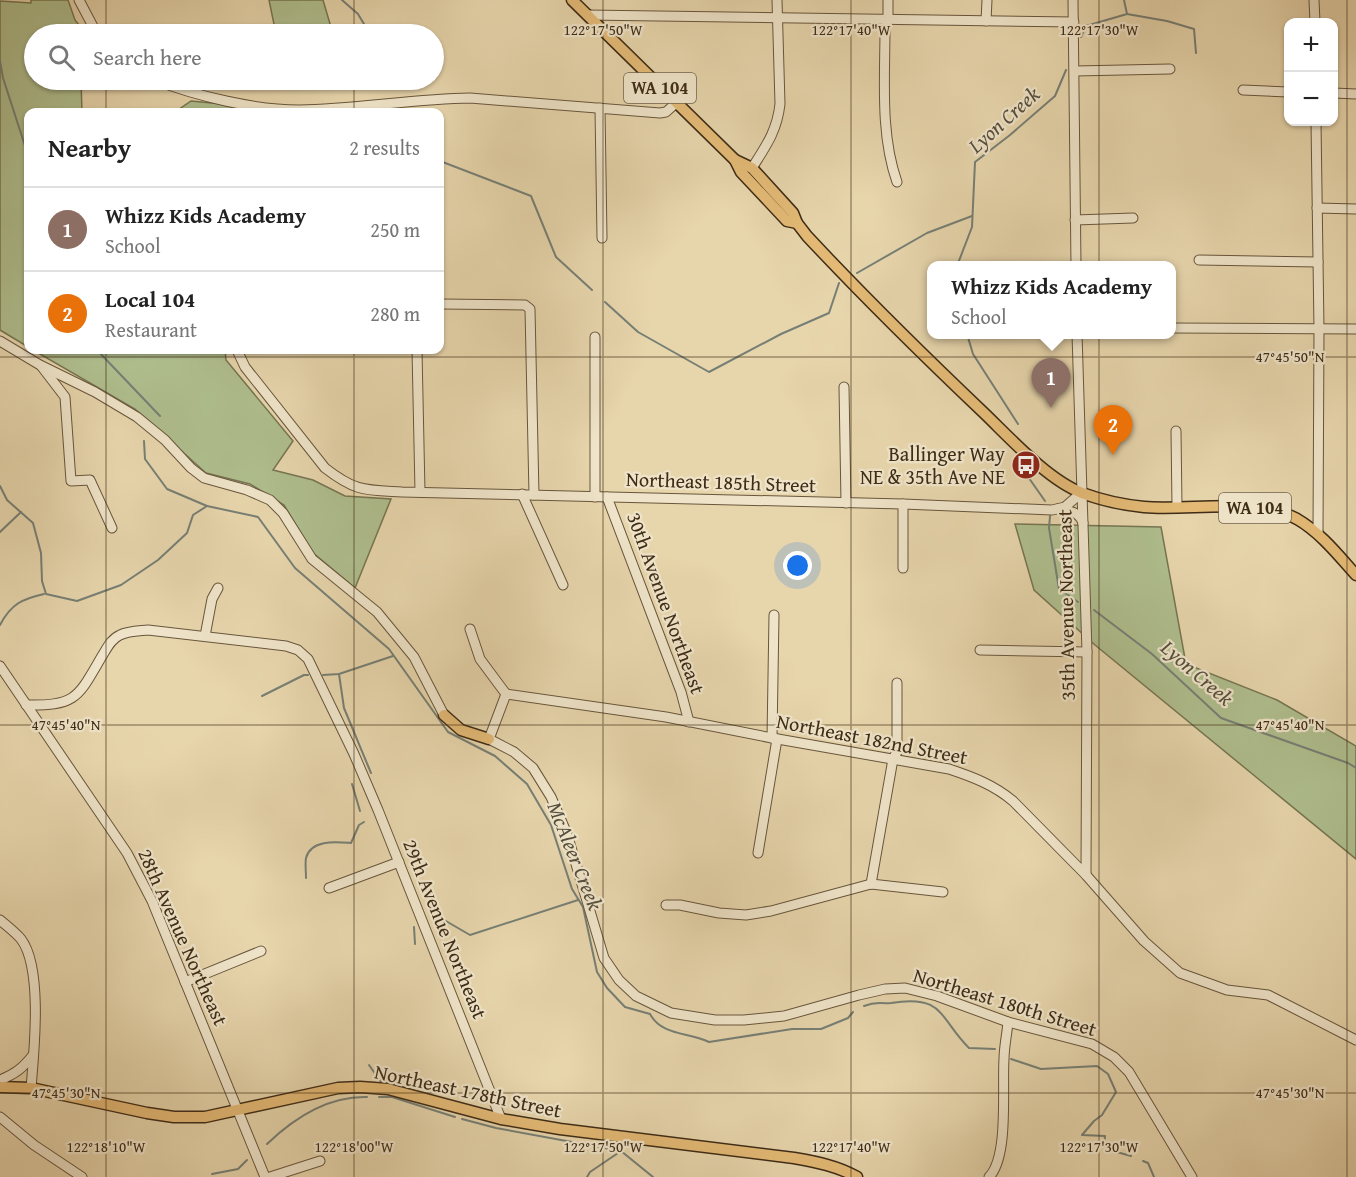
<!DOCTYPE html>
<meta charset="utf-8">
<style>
body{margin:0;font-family:"Gentium Book Plus",serif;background:#f6f6f6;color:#222}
.controls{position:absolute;right:18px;top:18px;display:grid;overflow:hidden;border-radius:12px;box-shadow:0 2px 4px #0004}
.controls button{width:54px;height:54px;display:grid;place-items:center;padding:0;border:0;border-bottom:2px solid #e0e0e0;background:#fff;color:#222;font:30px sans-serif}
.you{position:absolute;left:798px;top:566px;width:21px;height:21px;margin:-15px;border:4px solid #fff;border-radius:50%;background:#1a73e8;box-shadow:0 0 0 9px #1a73e833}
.badge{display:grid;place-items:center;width:39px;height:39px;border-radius:50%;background:#8f2418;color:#fff;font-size:20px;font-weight:700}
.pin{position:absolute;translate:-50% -50px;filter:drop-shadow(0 2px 3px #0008)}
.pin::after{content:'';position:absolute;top:32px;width:21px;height:18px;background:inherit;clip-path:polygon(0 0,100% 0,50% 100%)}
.popup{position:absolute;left:927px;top:261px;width:249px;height:78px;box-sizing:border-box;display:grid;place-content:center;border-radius:12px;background:#fff;filter:drop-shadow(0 2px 4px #0005);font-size:20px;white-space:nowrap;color:#767676}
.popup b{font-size:22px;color:#222}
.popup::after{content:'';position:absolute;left:50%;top:100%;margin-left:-12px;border:12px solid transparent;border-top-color:#fff}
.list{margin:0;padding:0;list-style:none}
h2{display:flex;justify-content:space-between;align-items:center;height:78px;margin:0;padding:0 24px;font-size:26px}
h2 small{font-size:20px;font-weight:400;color:#767676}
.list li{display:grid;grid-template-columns:39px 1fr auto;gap:18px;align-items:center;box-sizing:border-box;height:84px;padding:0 24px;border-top:2px solid #e0e0e0}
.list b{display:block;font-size:22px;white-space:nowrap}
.list p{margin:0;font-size:20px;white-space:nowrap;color:#767676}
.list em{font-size:20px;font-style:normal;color:#767676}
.icon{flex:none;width:33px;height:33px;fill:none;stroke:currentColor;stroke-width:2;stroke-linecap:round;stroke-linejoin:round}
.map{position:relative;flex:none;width:1356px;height:1177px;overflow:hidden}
.search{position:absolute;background:#fff;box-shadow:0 2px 4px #0004;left:24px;top:24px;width:420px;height:66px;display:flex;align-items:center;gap:15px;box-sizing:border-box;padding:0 21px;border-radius:33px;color:#767676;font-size:22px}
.panel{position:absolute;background:#fff;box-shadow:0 2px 4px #0004;left:24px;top:108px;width:420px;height:246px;border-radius:12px}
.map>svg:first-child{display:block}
.green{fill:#afbe8e;stroke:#767552;stroke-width:1.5}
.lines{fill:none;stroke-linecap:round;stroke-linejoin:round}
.stream{stroke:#767f75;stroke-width:2}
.minor-casing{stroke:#68563c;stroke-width:11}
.major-casing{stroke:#3e2c17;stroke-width:13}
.minor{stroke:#efe4c9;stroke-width:9}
.major{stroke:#e4ba76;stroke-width:10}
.ticks{fill:none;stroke:#3e2c17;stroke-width:1.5;stroke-opacity:0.45}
.labels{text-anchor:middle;stroke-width:4.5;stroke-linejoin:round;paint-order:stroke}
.shield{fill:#efe4c9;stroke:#73634c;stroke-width:1.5}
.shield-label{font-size:18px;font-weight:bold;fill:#3e2c17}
.poi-label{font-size:20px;fill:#3e2c17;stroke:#efe4c9;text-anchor:end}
.street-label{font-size:20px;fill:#3e2c17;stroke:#efe4c9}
.water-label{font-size:21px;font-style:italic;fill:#554e3e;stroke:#efe4c9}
.ticks-label{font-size:15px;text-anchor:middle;fill:#3e2c17;stroke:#efe4c9;stroke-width:4.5;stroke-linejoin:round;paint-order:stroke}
</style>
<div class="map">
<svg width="1356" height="1177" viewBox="0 0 1356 1177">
<rect width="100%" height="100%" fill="#e7d5ac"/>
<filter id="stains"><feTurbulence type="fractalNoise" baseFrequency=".00333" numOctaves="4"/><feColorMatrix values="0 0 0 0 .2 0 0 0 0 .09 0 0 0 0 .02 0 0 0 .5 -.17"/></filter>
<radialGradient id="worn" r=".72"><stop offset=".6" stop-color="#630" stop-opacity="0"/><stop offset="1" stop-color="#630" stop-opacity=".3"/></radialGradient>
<g class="green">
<polygon points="31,0 68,0 75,20 86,34 34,34 34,80 88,80 81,81 82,112 28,112 28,347 0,330 0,1 31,3"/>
<polygon points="269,0 323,0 333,34 276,34"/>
<polygon points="191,101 232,105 231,112 175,112"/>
<polygon points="33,350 225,350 226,360 293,441 273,470 313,480 345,496 391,499 355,588 312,552 284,505 250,484 206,473 135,409"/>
<polygon points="1015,524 1161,527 1186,664 1277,700 1356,746 1356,859 1095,645 1034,590"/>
</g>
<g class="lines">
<g class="stream">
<polyline points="342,0 358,14 370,34"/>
<polyline points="1127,14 1167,21 1194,29 1196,53"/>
<polyline points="1081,37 1086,26 1127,14 1124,0"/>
<polyline points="0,61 3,78 28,155"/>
<polyline points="440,161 531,196 556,257 592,290"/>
<polyline points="957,266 972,227 975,162 1010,135 1055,96 1066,70"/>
<polyline points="857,273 927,233 972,216"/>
<polyline points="605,302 638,332 709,372 781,334 829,313 839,283"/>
<polyline points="967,334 973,354 1018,424"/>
<polyline points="97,350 160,416"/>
<path d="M144 441 145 459 167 489 207 506 258 517 295 568 389 649 448 732 495 756 527 784 551 825 572 889 583 907 597 972 607 988 625 1007 650 1014C662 1036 688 1032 709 1042L792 1029H821L848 1018 853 1012"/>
<polyline points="1024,471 1045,501"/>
<polyline points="0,486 7,500 33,523 41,553 42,581 46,594 77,601 121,585 158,560 187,533 193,515 207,506"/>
<polyline points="1050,516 1049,528 1059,589 1078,602"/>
<polyline points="0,532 21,512"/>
<polyline points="1094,610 1152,654 1221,718 1348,763 1356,768"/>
<path d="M0 625C11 604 22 599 44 594"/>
<polyline points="339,674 344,708 371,773"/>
<polyline points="323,675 339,674 393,656"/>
<polyline points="262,696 304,675 308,675"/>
<polyline points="352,784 360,811"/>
<path d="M306 878C306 872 305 863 306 858 311 839 337 842 351 843L359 825 364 822"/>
<polyline points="439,917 470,935 578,900"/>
<polyline points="414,927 415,944"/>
<path d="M864 1006C877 1001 879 1004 891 1003 944 994 939 1018 969 1048L995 1049"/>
<polyline points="1011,1059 1041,1069 1097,1066 1108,1074 1116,1092 1102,1115 1094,1121 1082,1135 1105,1136 1104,1145 1113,1151 1131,1156"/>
<polyline points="369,1065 381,1082"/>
<polyline points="379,1097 392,1097 455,1117"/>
<polyline points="462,1119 496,1128 621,1151"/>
<path d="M267 1144C294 1118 329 1096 367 1097"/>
<polyline points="1143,1161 1148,1163 1154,1177"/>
<polyline points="212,1174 238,1169 247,1160"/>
<polyline points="587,1177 590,1172 621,1151 653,1177"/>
</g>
<g class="minor-casing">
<g id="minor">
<polyline points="79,0 97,34"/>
<path d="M888 0V19L885 28C885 78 880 134 897 182"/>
<polyline points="1073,0 1076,266"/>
<polyline points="1314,0 1315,22"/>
<polyline points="587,15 1074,22"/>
<polyline points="986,21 987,0"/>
<polyline points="1075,71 1170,69"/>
<path d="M155 80C196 96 255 110 299 110 356 109 413 99 470 98L660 113 666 112 676 103"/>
<polyline points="1243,90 1288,92"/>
<polyline points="1334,93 1356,94"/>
<polyline points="600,108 602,238"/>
<polyline points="1316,122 1319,329 1318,533"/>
<path d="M752 168C766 146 777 131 780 104L777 0"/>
<polyline points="1317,208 1356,209"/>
<polyline points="1075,220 1133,218"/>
<polyline points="1199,260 1318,262"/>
<polyline points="440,304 525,305 530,309 534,495"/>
<polyline points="1171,328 1356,329"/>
<polyline points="1077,334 1087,652 1086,875"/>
<polyline points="595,337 595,497"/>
<polyline points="0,341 40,365 95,392 137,417 165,440 191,468 204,478 247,490 270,500 283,513 312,559 377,612 414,657 444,715"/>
<path d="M237 350 245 367 325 468C356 492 365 490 402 492L903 504 1052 510 1065 507 1081 493"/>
<polyline points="417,350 420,492"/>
<polyline points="42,367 65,397 71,481 90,480 112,528"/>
<polyline points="844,387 846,503"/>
<polyline points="1176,431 1177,507"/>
<polyline points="522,494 563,585"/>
<polyline points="607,497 681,692 689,722"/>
<polyline points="903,504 903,568"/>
<path d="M1058 509C1069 511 1079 511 1083 523"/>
<polyline points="470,629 480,659 506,694"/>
<polyline points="205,636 212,599 218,588"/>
<polyline points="980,650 1087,652"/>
<polyline points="0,666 127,853 152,901 265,1177"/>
<polyline points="506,694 489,739 514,752 533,768 551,797 567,834 604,958 619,980 636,996 671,1013 715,1020 744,1020 784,1016 859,995 885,989 905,988 937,996 1008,1022 1092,1044 1114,1057 1129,1072 1192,1177"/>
<path d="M506 694 666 717 772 738 949 769C973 777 994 785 1013 801L1086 875 1144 941 1180 973 1227 990 1268 995 1356 1040"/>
<path d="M26 705C77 706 78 697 102 656 107 648 111 639 120 635 128 631 139 631 148 630L286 646 298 650 308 659 354 754 378 810 501 1119"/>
<polyline points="772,738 774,615"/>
<polyline points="758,853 777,739"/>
<polyline points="871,884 893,759 897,752 897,683"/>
<polyline points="329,888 399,862"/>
<polyline points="666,905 680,905 719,913 746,915 771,911 871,884 943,892"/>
<path d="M0 920C7 926 15 932 21 939 43 968 34 1052 31 1088"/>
<polyline points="185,982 261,951"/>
<path d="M0 1080C15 1074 23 1068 33 1055"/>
<polyline points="0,1117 34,1145 82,1177"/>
<polyline points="270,1177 320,1161"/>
<path d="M989 1177C1009 1157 1002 1088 1004 1059 1004 1047 1007 1034 1008 1022"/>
</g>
</g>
<g class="major-casing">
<g id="major">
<polyline points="572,0 735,160 741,172 787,221 797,223"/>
<path d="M735 160 752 168 793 213 797 223 807 236C864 297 923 355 984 413 1010 438 1048 480 1082 493 1101 500 1124 505 1144 507 1189 511 1257 497 1297 519 1321 533 1338 555 1356 575"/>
<polyline points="444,715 461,730 489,739"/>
<path d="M0 1087 31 1088 147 1113 174 1117H205L338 1088 360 1087 388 1089 501 1119 560 1129 794 1158C817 1162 837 1166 857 1177"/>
</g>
</g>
<use href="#minor" class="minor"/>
<use href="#major" class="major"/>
</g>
<path class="ticks" d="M106 0V34M354 0V34M603 0V1177M851 0V1177M1099 0V1177M1347 0V1177M106 80V112M354 80V112M106 350V1177M354 350V1177M0 357H1356M0 725H1356M0 1093H1356"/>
<defs>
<g id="bus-disc" transform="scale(1.5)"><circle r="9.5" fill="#8f2418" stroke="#efe4c9"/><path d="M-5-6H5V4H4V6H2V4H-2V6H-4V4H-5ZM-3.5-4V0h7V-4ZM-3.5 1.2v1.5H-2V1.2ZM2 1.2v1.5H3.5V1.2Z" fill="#fff"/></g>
</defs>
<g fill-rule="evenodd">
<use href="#bus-disc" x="1026" y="465"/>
</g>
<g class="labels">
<g class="shield">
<rect x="624" y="73" width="72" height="30" rx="4.5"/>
<rect x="1219" y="493" width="72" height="30" rx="4.5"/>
</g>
<g class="shield-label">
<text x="660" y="94">WA 104</text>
<text x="1255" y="514">WA 104</text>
</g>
<g class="poi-label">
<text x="1005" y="461">Ballinger Way<tspan x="1005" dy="23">NE &amp; 35th Ave NE</tspan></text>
</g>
<g class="street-label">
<text transform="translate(721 482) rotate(2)" y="7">Northeast 185th Street</text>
<text transform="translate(666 603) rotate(70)" y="7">30th Avenue Northeast</text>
<text transform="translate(1066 605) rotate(-91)" y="7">35th Avenue Northeast</text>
<text transform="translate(872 739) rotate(11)" y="7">Northeast 182nd Street</text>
<text transform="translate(445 929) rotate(68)" y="7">29th Avenue Northeast</text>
<text transform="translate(183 937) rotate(66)" y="7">28th Avenue Northeast</text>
<text transform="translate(1005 1002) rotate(17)" y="7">Northeast 180th Street</text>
<text transform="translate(468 1091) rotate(12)" y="7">Northeast 178th Street</text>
</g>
<g class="water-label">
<text transform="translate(1004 120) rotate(-42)" y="7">Lyon Creek</text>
<text transform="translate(1197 673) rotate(41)" y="7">Lyon Creek</text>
<text transform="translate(575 856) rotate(68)" y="7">McAleer Creek</text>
</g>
</g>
<g class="ticks-label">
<text x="603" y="35">122°17'50"W</text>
<text x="851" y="35">122°17'40"W</text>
<text x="1099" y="35">122°17'30"W</text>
<text x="1290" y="362">47°45'50"N</text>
<text x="66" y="730">47°45'40"N</text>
<text x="1290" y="730">47°45'40"N</text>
<text x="66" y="1098">47°45'30"N</text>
<text x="1290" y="1098">47°45'30"N</text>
<text x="106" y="1152">122°18'10"W</text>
<text x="354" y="1152">122°18'00"W</text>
<text x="603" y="1152">122°17'50"W</text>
<text x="851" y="1152">122°17'40"W</text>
<text x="1099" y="1152">122°17'30"W</text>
</g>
<rect width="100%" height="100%" filter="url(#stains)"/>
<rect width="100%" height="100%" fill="url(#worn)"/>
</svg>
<div class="controls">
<button>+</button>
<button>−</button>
</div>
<div class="you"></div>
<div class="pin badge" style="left:1051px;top:408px;background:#8d6e63">1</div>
<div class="popup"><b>Whizz Kids Academy</b>School</div>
<div class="pin badge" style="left:1113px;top:455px;background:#e8710a">2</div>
<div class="search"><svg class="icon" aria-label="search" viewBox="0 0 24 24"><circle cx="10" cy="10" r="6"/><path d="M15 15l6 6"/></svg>Search here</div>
<section class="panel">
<h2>Nearby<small>2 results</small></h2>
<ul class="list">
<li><span class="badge" style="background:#8d6e63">1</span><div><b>Whizz Kids Academy</b><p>School</p></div><em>250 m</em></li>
<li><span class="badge" style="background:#e8710a">2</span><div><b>Local 104</b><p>Restaurant</p></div><em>280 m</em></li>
</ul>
</section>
</div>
